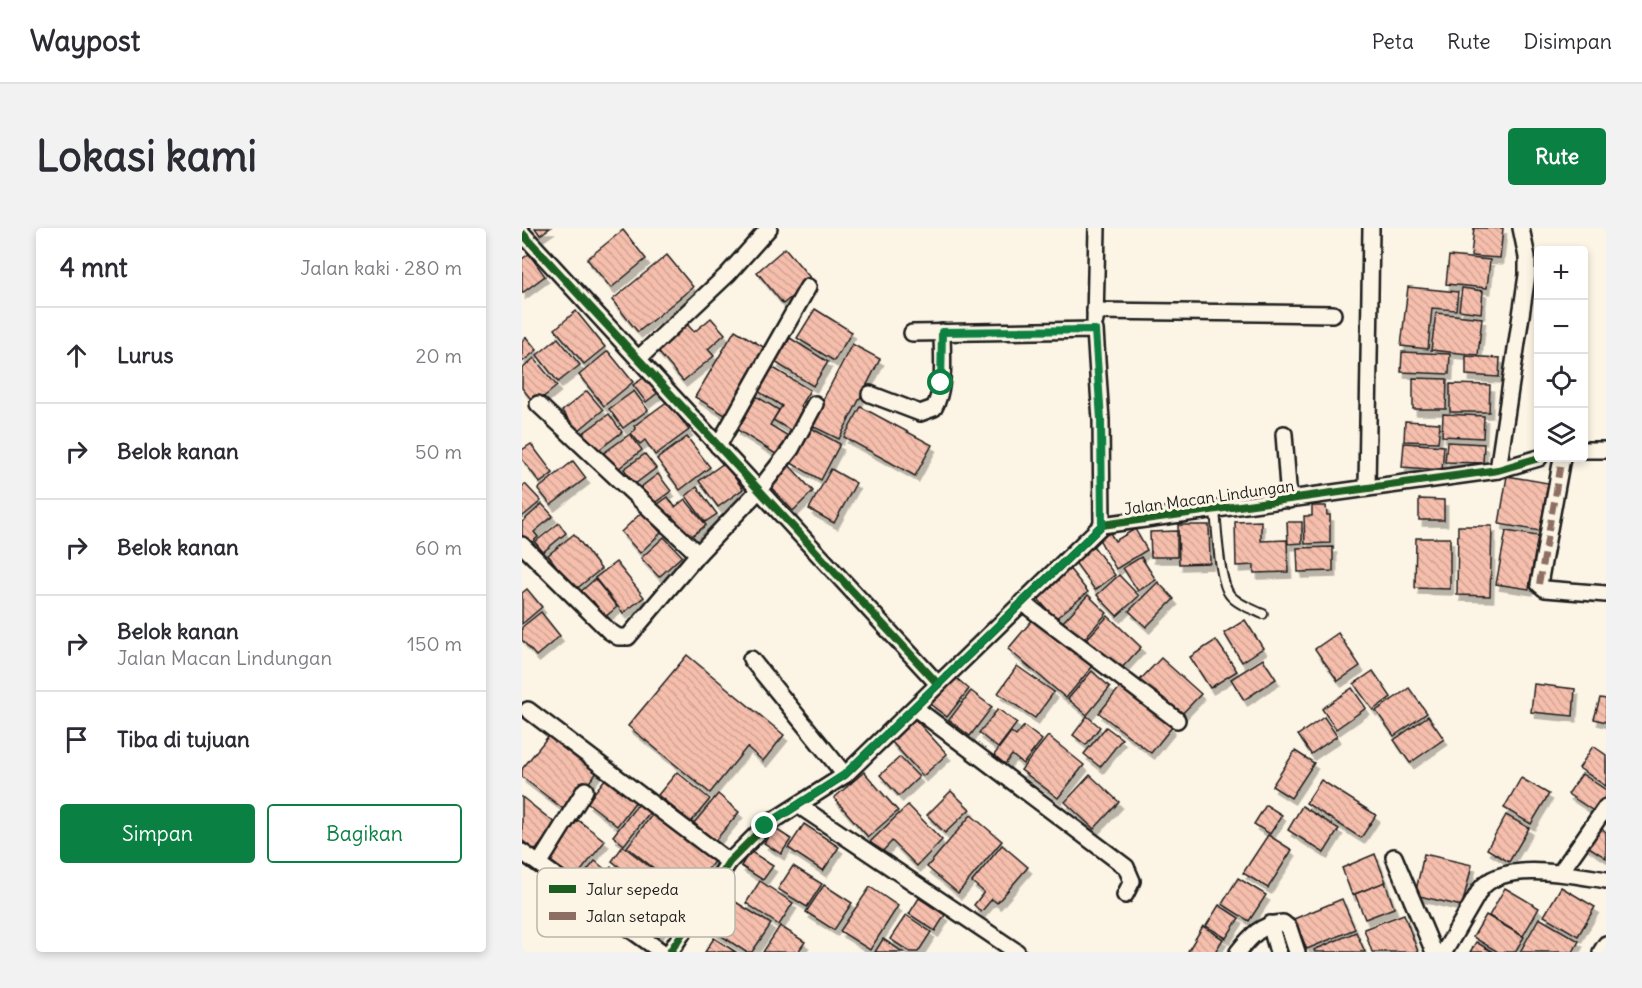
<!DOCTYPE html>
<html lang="id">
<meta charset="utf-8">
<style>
body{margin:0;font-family:Delius,sans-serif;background:#f2f2f3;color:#2b2b33}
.controls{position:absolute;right:18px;top:18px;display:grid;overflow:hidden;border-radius:6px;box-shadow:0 3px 9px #0003}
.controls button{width:54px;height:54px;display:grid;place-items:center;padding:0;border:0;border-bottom:2px solid #e1e1e2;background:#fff;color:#2b2b33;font:30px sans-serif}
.stop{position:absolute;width:18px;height:18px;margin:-14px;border:4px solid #0b8043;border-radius:50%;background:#fff}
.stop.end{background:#0b8043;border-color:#fff;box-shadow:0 2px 6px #0008}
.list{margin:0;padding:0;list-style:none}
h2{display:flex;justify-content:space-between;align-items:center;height:78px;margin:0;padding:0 24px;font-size:26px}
h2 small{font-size:20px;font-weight:400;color:#7c7c81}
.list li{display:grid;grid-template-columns:39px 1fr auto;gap:18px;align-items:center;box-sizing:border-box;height:96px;padding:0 24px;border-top:2px solid #e1e1e2}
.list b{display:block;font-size:22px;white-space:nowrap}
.list p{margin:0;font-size:20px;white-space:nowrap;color:#7c7c81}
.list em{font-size:20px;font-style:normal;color:#7c7c81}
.actions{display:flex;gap:12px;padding:18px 24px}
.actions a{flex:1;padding:14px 0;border:2px solid #0b8043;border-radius:6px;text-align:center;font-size:21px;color:#0b8043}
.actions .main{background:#0b8043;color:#fff}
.icon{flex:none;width:33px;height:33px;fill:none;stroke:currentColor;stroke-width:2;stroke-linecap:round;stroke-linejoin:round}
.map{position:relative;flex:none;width:1084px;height:724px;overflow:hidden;border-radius:6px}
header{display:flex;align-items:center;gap:36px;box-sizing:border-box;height:84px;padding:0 30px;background:#fff;border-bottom:2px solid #e1e1e2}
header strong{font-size:28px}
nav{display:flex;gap:33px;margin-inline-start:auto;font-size:21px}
.intro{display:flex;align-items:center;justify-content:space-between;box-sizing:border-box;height:144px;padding:0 36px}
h1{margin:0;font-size:42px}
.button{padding:15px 27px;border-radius:6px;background:#0b8043;color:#fff;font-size:21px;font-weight:700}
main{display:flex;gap:36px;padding:0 36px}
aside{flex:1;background:#fff;border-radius:6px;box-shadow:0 3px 9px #0003}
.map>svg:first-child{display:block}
.building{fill:url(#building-back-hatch);stroke:#1c1c1c;stroke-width:1.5;filter:url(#shadow)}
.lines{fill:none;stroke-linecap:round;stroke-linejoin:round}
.lane-casing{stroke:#1c1c1c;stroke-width:12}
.street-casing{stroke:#1c1c1c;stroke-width:20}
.lane{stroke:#fcf5e5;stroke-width:8}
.street{stroke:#fcf5e5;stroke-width:15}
.quiet{stroke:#8d6e63;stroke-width:6;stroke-dasharray:12 6;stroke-linecap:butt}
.cycleway-casing{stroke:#fcf5e5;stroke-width:11}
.cycleway{stroke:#1b5e20;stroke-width:8}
.route{stroke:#0b8043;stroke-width:8}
.labels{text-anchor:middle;stroke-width:6;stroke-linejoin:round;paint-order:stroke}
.street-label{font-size:16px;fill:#1c1c1c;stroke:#fcf5e5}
.key{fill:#fcf5e5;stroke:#b9b4a9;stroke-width:1.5}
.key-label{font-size:16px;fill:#1c1c1c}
</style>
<header>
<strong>Waypost</strong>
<nav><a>Peta</a><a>Rute</a><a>Disimpan</a></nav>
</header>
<div class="intro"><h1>Lokasi kami</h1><a class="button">Rute</a></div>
<main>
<aside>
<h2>4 mnt<small>Jalan kaki · 280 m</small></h2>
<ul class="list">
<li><svg class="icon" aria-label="ahead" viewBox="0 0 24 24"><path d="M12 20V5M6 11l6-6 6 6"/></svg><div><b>Lurus</b></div><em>20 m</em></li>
<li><svg class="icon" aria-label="right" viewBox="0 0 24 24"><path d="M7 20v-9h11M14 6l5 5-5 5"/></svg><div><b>Belok kanan</b></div><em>50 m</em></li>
<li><svg class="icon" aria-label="right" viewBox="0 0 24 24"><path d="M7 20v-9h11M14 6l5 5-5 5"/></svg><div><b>Belok kanan</b></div><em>60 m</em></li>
<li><svg class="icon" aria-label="right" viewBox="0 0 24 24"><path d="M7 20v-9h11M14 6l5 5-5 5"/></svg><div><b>Belok kanan</b><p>Jalan Macan Lindungan</p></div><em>150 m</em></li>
<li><svg class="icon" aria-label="arrive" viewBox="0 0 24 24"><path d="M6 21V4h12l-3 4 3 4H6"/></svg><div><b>Tiba di tujuan</b></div></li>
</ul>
<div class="actions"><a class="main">Simpan</a><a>Bagikan</a></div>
</aside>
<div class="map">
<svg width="1084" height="724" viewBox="0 0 1084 724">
<defs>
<pattern id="building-back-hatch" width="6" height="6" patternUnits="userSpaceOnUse" patternTransform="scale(1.5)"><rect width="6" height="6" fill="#f6beac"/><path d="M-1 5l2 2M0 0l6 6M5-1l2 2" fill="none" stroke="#d2a393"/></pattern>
<filter id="shadow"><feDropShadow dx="3.5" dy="6" stdDeviation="0" flood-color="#0004"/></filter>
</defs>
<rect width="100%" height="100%" fill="#fcf5e5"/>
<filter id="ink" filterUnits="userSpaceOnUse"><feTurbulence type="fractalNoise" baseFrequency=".0167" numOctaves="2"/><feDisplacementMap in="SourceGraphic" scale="12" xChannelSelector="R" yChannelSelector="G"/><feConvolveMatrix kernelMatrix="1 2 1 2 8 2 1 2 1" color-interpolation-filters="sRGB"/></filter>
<g filter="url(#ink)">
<g class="building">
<polygon points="13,0 28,0 18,7"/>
<polygon points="952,0 981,0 978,30 949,28"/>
<polygon points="101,2 124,31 89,60 65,31"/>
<polygon points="263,20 290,52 261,76 235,44"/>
<polygon points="7,26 23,48 0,65 0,31"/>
<polygon points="145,27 171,59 116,104 90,72"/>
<polygon points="927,28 968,32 965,60 924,56"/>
<polygon points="886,59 936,64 934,82 910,80 906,121 879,118"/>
<polygon points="940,60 961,63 959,85 937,82"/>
<polygon points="293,81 330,104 312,133 275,110"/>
<polygon points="54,83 83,119 62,136 33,101"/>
<polygon points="914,85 960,90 956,127 909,122"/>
<polygon points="189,90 203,106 186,121 192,128 161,153 134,121 164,95 172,104"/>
<polygon points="213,102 248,123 208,190 173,169"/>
<polygon points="4,109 15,122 0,134 0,113"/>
<polygon points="36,110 58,137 36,154 15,127"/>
<polygon points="268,110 306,134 291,158 253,134"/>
<polygon points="330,116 358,131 317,211 288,197"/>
<polygon points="86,123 111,154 82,178 57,147"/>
<polygon points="880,124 928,126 927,146 879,144"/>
<polygon points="944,128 978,130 977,149 944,147"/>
<polygon points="12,130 35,158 13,176 0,160 0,141"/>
<polygon points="248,138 288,162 278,178 286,183 273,205 251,192 260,178 234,162"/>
<polygon points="126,147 138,163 124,174 111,157"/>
<polygon points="891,150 925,151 924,181 891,181"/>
<polygon points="928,156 968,157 967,184 928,184"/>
<polygon points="65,163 81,182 56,203 40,183"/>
<polygon points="112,163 126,182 101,200 87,181"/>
<polygon points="234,168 257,182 248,197 268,209 257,228 214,201"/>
<polygon points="146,173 167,202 133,227 123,212 118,216 109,205 114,201 112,198"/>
<polygon points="339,179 410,217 393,248 322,209"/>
<polygon points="87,186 100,204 74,224 60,206"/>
<polygon points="921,186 962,188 961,210 920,208"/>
<polygon points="883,193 918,195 916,214 882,213"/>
<polygon points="289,200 318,216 299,252 269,235"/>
<polygon points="108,206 120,222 92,244 79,227"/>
<polygon points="165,209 188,239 158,262 135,231"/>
<polygon points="925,214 962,216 961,235 923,234"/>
<polygon points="882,215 922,218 920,242 880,239"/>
<polygon points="9,216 31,245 18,255 0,231 0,222"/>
<polygon points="123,226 134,240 113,256 102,241"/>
<polygon points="51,233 64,250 29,277 16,261"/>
<polygon points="202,235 221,261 196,279 177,253"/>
<polygon points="267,237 291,263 271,283 246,256"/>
<polygon points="309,241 334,255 312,295 287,281"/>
<polygon points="136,246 149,263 131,276 119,259"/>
<polygon points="985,248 1026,255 1018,303 977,296"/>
<polygon points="3,256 19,273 0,289 0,259"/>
<polygon points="175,259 195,286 183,294 164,268"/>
<polygon points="146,269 153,279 163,271 184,297 167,310 150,288 143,294 132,279"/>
<polygon points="897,271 922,272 922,292 897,292"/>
<polygon points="20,276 31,288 12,304 16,309 7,317 0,309 0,294"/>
<polygon points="790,278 804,278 805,287 808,287 808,315 783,316 782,288 790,288"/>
<polygon points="120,284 139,305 118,325 99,304"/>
<polygon points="739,293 739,313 765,312 766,344 732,345 732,337 714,338 713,294"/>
<polygon points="765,294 780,294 780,315 766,316"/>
<polygon points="37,295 44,305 21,324 13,314"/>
<polygon points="656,297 687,297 688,335 657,336"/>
<polygon points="936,298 970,298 968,368 935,367"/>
<polygon points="613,301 625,322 594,341 577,311 588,305 593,313"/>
<polygon points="655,303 655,329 629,329 628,304"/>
<polygon points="984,303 1016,308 1007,361 974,356"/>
<polygon points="52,306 79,341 53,362 26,327"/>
<polygon points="142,309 160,328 137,349 119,330"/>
<polygon points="894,310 928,310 928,361 893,360"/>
<polygon points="569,315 593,347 573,362 550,330"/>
<polygon points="811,319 811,343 776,344 775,320"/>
<polygon points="619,329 634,352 616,363 601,340"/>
<polygon points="94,334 122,369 101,385 73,350"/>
<polygon points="546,339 566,364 533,391 512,366"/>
<polygon points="597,347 617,368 595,388 575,367"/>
<polygon points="73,351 95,379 83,389 71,373 66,377 57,365"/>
<polygon points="636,354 652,371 624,399 607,383"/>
<polygon points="5,361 20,379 0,396 0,365"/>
<polygon points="566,367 585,385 561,412 541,394"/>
<polygon points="19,384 38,408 14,428 0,412 0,399"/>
<polygon points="586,388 619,419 596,444 562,414"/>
<polygon points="512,390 570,439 544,470 486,421"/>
<polygon points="723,392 741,420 720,434 702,405"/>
<polygon points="816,405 838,438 816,453 793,421"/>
<polygon points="694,412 715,443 688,460 668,429"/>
<polygon points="165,427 262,507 241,533 225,519 188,565 106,498"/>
<polygon points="639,430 679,466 656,490 617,453"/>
<polygon points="741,431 754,451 722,472 709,451"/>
<polygon points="495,438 532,464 513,490 476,465"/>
<polygon points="570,443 588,459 565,487 546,471"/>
<polygon points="851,443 869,469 851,482 832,456"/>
<polygon points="431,447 447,461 425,489 408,476"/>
<polygon points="1012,456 1053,461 1051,488 1009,484"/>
<polygon points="599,458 650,499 629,525 577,485"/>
<polygon points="830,460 844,480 814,501 800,481"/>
<polygon points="887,460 905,485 872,508 854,483"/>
<polygon points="449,463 470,479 448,508 427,492"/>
<polygon points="1078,470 1084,471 1084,494 1072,491"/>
<polygon points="476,481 495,495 476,520 457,505"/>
<polygon points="565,488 578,499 564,517 551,507"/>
<polygon points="906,488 922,511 888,535 872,512"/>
<polygon points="802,489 815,508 789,526 776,507"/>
<polygon points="392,490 425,526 401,548 368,512"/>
<polygon points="502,498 520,512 501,536 490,527 483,536 472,527 489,504 494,508"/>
<polygon points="584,499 600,511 578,539 562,526"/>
<polygon points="28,506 76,543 44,583 0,549 0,541"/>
<polygon points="526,508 562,537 536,570 499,542"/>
<polygon points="1071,518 1084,527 1084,558 1057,540"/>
<polygon points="773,523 792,535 769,570 750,558"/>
<polygon points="378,529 397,549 377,568 358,547"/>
<polygon points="155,544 188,571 169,594 136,567"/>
<polygon points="342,544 376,583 346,609 312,570"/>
<polygon points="1060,546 1084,562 1084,574 1076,586 1046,566"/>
<polygon points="568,547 597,574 572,601 543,574"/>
<polygon points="84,550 114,573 95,598 65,574"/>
<polygon points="999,550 1027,566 1009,596 982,580"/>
<polygon points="799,552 854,587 839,610 784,575"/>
<polygon points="429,563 448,581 423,605 405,587"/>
<polygon points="196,566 217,584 193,613 172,595"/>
<polygon points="0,569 34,596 13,623 0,612"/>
<polygon points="117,575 128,584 102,617 91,608"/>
<polygon points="386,577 420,612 395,638 370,613 359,625 348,614"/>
<polygon points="744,577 760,587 748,606 732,596"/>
<polygon points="780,578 817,601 802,625 766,602"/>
<polygon points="133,583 194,631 166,667 105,619"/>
<polygon points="449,587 480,613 436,665 405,639"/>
<polygon points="984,587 1007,600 987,634 965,621"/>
<polygon points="56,592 83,613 51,653 24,633"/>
<polygon points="282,596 317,619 301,643 266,620"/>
<polygon points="1074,597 1084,604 1084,630 1062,616"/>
<polygon points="252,600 269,611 259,626 242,615"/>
<polygon points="746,607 770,622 746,660 721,645"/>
<polygon points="480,617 506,639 475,675 470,671 459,684 452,677 462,664 450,654"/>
<polygon points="101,618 137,646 125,661 90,633"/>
<polygon points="228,623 251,638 241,652 219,638"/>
<polygon points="853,626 864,654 830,667 820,640"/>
<polygon points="902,626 950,637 940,678 893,667"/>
<polygon points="73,633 84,642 67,663 56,654"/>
<polygon points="271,638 300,656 285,679 256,661"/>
<polygon points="89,639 122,665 102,690 69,664"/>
<polygon points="716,650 744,667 727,693 700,676"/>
<polygon points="138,651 163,671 130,714 104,694"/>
<polygon points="238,653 271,675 257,697 224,675"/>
<polygon points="863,654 872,680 843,691 833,666"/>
<polygon points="302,657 330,675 312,702 284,684"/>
<polygon points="348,659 376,678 348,722 318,703"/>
<polygon points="1039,659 1073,679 1056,708 1022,688"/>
<polygon points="983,660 1017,680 1001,708 967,688"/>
<polygon points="397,670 423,687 413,703 387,686"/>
<polygon points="820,671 833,701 785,721 772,691"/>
<polygon points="212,673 249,696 230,724 224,724 192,703"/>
<polygon points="697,677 717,690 704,710 684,698"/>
<polygon points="882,686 896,724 850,724 842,701"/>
<polygon points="384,687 409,704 396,724 388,724 368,711"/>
<polygon points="964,687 1002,709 993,724 976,724 951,709"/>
<polygon points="1017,690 1057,713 1051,724 998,724"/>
<polygon points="258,698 283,714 276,724 241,724"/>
<polygon points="681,698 701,711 693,724 668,724 666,723"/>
<polygon points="834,704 843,724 793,724 792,722"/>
<polygon points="192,710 214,724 183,724"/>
<polygon points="361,711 381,724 353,724"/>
<polygon points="954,714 971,724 948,724"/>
</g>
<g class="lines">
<g class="lane-casing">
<path id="lane" d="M693 282C695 301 697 354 708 367 715 376 730 381 741 386"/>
</g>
<g class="street-casing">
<g id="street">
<polyline points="0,5 415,455"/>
<polyline points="573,83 811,86"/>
<polyline points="573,93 575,0"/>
<polyline points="390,105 573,102 579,192 580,297"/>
<polyline points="116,131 206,46 247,0"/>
<path d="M348 166 398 185 412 180C424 158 420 129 420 104"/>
<polyline points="16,176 176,326"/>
<polyline points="762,206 767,272"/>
<polyline points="196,218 286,59"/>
<polyline points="1062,222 1084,222"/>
<polyline points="1040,230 1017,356 1023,361 1084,366"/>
<polyline points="976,242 1005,47 1005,29 999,0"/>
<polyline points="845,260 849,0"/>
<polyline points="0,317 87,403 96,409 106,409 176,326 237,262 269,221 293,176"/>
<polyline points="500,374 655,492"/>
<polyline points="229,431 323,547"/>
<polyline points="393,480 604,639 610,653 603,667"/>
<polyline points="6,482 207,634"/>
<polyline points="276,577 495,724"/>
<polyline points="0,624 140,724"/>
<polyline points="872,629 912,724"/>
<polyline points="17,636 63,562"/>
<polyline points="1038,645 1084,579"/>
<polyline points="748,696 756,724"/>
<polyline points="148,724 207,634 243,598 323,547 580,297 976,242 1017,230"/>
<path d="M716 724C729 708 739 696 761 695L767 700 775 724"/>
<path d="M922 724 958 662C980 631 1052 647 1084 652"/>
<polyline points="1079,724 1084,716"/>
</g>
</g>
<use href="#lane" class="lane"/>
<use href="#street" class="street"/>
<polyline class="quiet" points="1017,356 1040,230"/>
<g class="cycleway-casing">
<g id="cycleway">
<polyline points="0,5 415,455"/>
<polyline points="148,724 207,634 243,598 323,547 580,297 976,242 1017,230"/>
</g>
</g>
<use href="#cycleway" class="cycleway"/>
</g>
</g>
<g class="lines" filter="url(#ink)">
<polyline class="route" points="243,598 322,547 580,297 579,192 573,102 420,104 419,155"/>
</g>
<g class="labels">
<g class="street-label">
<text transform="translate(687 269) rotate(-8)" y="6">Jalan Macan Lindungan</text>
</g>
</g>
<rect x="15" y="640" width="198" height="69" rx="9" class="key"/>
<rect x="27" y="657" width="27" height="8" fill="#1b5e20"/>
<rect x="27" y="684" width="27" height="8" fill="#8d6e63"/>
<g class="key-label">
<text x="64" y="667">Jalur sepeda</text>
<text x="64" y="694">Jalan setapak</text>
</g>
</svg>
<div class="controls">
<button>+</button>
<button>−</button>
<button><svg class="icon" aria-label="locate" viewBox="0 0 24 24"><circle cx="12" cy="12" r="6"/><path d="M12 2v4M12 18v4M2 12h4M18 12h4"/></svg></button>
<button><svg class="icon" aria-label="layers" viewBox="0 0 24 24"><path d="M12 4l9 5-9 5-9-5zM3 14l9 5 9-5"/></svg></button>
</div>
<div class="stop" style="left:419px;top:155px"></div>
<div class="stop end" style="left:243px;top:598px"></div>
</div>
</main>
